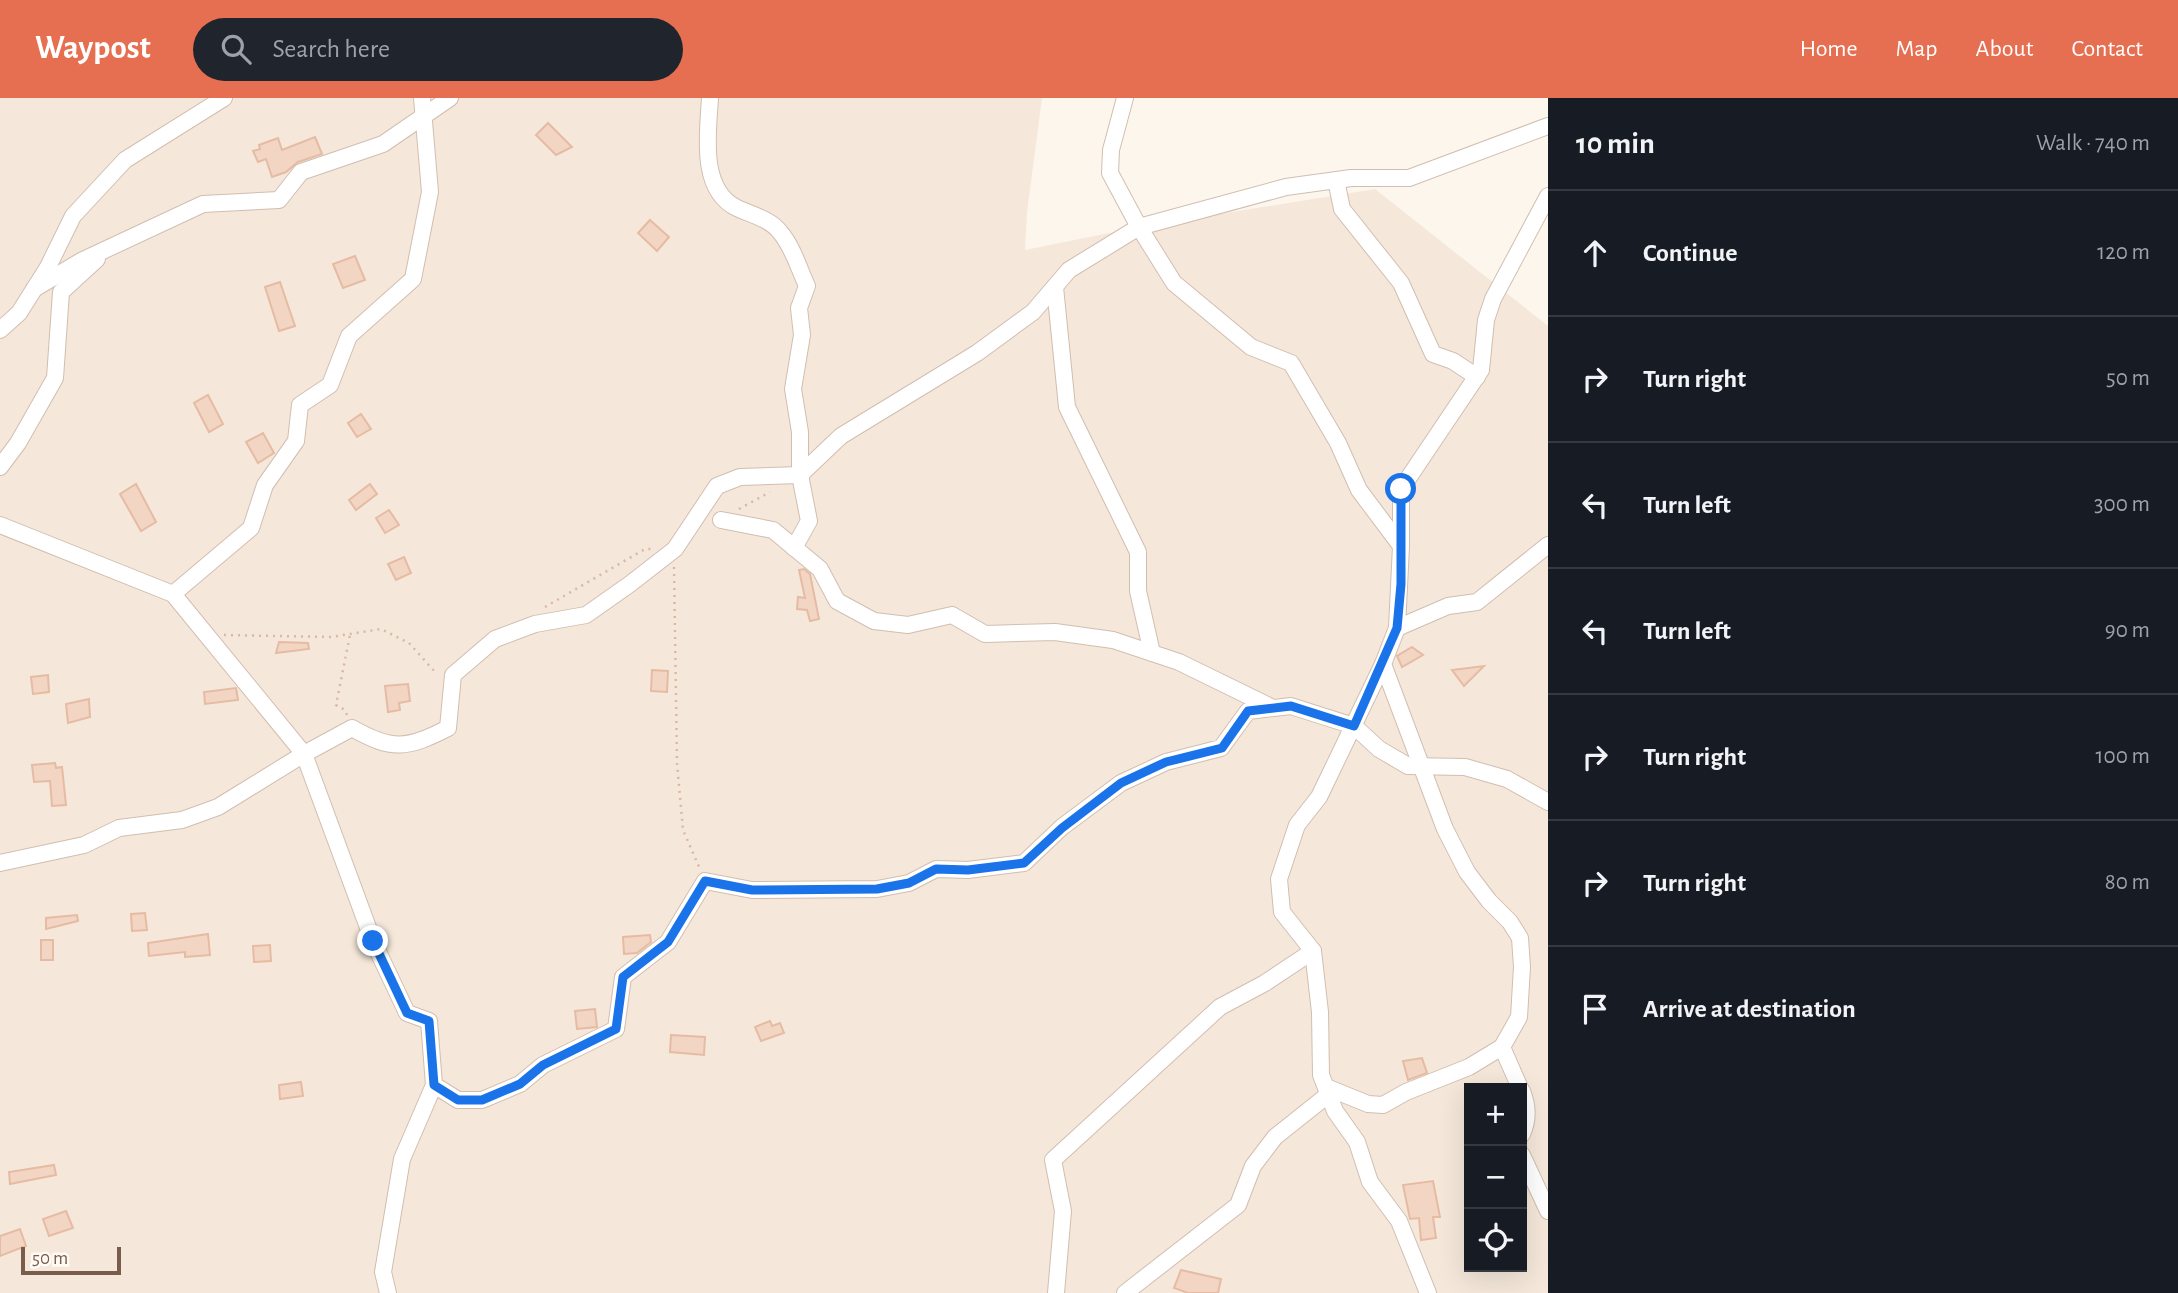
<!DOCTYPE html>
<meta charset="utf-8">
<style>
body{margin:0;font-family:"Alegreya Sans",sans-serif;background:#20242c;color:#f1f3f6}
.controls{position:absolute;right:21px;bottom:21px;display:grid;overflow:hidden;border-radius:0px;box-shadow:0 7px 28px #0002}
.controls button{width:63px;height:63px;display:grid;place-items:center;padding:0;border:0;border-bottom:2px solid #363941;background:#171b24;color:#f1f3f6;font:35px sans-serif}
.scale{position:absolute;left:21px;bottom:18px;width:100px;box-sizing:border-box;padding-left:7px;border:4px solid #7a5c4d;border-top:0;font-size:19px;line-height:24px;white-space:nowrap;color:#7a5c4d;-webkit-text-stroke:5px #fffaf3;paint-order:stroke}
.stop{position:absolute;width:21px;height:21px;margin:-16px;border:5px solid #1a73e8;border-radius:50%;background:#fff}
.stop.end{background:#1a73e8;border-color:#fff;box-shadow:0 2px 7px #0008}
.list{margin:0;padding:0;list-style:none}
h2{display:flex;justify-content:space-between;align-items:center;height:91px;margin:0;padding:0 28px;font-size:30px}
h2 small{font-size:23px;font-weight:400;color:#9ea1a6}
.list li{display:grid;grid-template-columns:46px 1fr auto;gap:21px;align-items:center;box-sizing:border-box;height:126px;padding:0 28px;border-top:2px solid #363941}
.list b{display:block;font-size:26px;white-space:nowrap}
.list em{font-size:23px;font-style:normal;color:#9ea1a6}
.icon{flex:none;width:38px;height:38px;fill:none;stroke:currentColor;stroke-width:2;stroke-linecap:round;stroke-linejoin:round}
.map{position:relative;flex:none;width:1548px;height:1195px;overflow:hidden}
header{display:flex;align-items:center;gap:42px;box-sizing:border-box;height:98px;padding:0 35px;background:#e76f51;color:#fff}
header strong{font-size:33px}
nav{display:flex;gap:38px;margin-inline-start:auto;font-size:24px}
.search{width:490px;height:63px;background:#20242c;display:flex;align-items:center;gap:18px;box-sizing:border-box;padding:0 24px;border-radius:38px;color:#9ea1a6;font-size:26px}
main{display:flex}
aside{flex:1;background:#171b24}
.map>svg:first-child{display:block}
.residential{fill:#f5e8da;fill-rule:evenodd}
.building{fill:#f3d5c3;stroke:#e6bba3;stroke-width:2}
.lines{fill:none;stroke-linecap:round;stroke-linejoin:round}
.street-casing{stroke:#d1beb0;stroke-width:18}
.path{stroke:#d9b8a5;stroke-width:2.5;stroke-dasharray:2 5;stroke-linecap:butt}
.street{stroke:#fff;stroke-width:16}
.route{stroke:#1a73e8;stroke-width:9}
</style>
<header>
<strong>Waypost</strong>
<div class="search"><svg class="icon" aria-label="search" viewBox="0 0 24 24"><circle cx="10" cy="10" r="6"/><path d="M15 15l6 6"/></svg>Search here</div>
<nav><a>Home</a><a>Map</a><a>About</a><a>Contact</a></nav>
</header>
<main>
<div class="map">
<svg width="1548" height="1195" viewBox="0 0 1548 1195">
<rect width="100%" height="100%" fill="#fdf6ec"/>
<path class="residential" d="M0 0H1042L1027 114 1025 152 1139 129 1375 91 1548 228V1195H0ZM1469 990H1522V1169H1469Z"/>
<g class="building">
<polygon points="548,25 572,49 556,57 536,37"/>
<polygon points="315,39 322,56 298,64 286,74 272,79 266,61 258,64 253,53 260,51 259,47 278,40 282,52"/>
<polygon points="650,122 669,139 657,153 638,135"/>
<polygon points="355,158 365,182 343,190 333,166"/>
<polygon points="280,184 295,228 279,233 265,189"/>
<polygon points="208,297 223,326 209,334 194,305"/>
<polygon points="361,316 371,331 357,339 348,325"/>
<polygon points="263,335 274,355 258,365 246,344"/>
<polygon points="136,386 156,424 141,433 120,396"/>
<polygon points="370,386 377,396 356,412 349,402"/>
<polygon points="389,412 399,427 385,435 376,420"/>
<polygon points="404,459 411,475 396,482 388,466"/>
<polygon points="804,471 810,476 819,521 810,523 807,512 797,511 798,499 805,500 799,472"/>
<polygon points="279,544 308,545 309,551 276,555"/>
<polygon points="1412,549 1423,557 1402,569 1397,558"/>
<polygon points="1484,568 1464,588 1452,572"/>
<polygon points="652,572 668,573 667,594 651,593"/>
<polygon points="48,577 49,594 33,596 31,579"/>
<polygon points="408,586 410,603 399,605 400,612 388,614 385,588"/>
<polygon points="236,590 238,602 205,606 204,594"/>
<polygon points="89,601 90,619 68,625 66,606"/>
<polygon points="55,665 56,670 62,669 66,707 52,708 50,683 34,684 32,667"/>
<polygon points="145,815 147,832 132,833 131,816"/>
<polygon points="77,817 78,823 46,831 46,820"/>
<polygon points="208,836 210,857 185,859 185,854 149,858 148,845"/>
<polygon points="650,837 651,844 637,855 624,856 623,839"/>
<rect x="41" y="842" width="12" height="20"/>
<polygon points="270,847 271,863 254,864 253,848"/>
<polygon points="595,911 597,929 577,931 575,913"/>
<polygon points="770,923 772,928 780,925 784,935 761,943 755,929"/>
<polygon points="671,937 705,939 704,957 670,954"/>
<polygon points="1422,960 1427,975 1408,982 1403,963"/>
<polygon points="301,984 303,998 280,1001 279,987"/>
<polygon points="54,1067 56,1077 10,1086 9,1074"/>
<polygon points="1433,1083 1440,1119 1433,1119 1436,1140 1421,1142 1419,1120 1410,1121 1403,1087"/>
<polygon points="66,1113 73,1130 49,1138 43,1121"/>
<polygon points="20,1131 26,1148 0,1158 0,1138"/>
<polygon points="1181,1172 1221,1181 1218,1195 1188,1195 1174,1190"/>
</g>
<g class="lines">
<g class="street-casing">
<g id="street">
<path d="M710 0C708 34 699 92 737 110 752 117 770 121 780 134 793 149 799 171 807 188L799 210 802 237 793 291 800 334V377L809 423 794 450"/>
<polyline points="1125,0 1111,52 1110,75 1139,129 1174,185 1251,249 1291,265 1338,345 1359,392 1401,448 1397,530 1383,566 1319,699 1297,727 1279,781 1282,814 1313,853 1320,914 1321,977 1335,1013 1357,1044 1370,1084 1399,1123 1428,1195"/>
<polyline points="1336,82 1342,111 1401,185 1433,256 1453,263 1477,279"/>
<polyline points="1055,189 1067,309 1138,454 1138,493 1152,555"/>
<polyline points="34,191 81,163 203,106 279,102 301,74 383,46 450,0"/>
<polyline points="0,232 19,215 48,169 73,118 125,62 224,0"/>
<polyline points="0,369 18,345 55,280 61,194 97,161"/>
<polyline points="721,422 773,432 820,471 837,503 874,523 908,527 952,517 985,536 1055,534 1113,542 1179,564 1273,610"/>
<polyline points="0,427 173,496 304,656 373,843 407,915 429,923 434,987 402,1061 383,1174 388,1195"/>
<polyline points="1401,448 1401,391 1481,272 1486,222 1493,201 1548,98"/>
<polyline points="173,496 251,430 265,387 296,343 300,307 330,287 349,238 413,181 430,94 422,0"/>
<polyline points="1397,530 1448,508 1477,504 1548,447"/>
<path d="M0 765 84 747 119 730 182 722 218 709 304 656 352 630C392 653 407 651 448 630L453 577 495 541 535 526 586 517 630 486 675 451 717 388 740 379 800 377 841 338 977 255 1033 214 1069 172 1139 129 1286 89 1351 80H1409L1548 28"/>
<polyline points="1502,949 1520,990"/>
<polyline points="434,987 458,1002 482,1002 520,986 543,967 616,931 623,879 668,844 705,783 752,792 877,791 909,785 936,771 968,772 1024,765 1062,729 1121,685 1166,664 1221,650 1248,613 1291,608 1354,628 1379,651 1408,668 1465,669 1507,681 1548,704"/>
<polyline points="1326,989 1368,1006 1383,1007 1406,994 1469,969 1502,949 1519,919 1522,869 1520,840 1510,824 1489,803 1467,774 1445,731 1383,566"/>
<path d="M1522 993C1528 1008 1529 1021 1522 1036"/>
<polyline points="1522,1057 1548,1113"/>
<polyline points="1056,1195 1063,1113 1053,1062 1220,909 1265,885 1313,853"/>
<polyline points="1125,1195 1238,1107 1253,1068 1275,1039 1329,996"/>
</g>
</g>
<g class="path">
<polyline points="739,411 770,394"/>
<polyline points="674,469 677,665 683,732 700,771"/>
<polyline points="545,509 645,451 652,451"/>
<polyline points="224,537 331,539 381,531 409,545 437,576"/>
<polyline points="347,617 345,612 336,607 350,537"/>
</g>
<use href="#street" class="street"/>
</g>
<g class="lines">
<polyline class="route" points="373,843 407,915 429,923 434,987 458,1002 482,1002 520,986 543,967 616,931 623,879 668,844 705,783 752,792 877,791 909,785 936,771 968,772 1024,765 1062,730 1121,685 1166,664 1222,650 1248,613 1291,608 1354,628 1397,530 1401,486 1401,391"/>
</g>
</svg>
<div class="controls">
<button>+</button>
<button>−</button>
<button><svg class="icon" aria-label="locate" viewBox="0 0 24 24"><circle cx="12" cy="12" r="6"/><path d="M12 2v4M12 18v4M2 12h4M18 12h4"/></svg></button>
</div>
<div class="scale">50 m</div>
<div class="stop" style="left:1401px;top:391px"></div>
<div class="stop end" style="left:373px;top:843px"></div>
</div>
<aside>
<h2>10 min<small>Walk · 740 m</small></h2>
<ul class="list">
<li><svg class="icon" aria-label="ahead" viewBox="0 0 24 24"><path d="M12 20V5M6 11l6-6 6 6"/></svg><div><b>Continue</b></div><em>120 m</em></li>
<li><svg class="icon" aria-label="right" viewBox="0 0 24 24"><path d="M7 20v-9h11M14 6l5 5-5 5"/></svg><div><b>Turn right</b></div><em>50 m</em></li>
<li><svg class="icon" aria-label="left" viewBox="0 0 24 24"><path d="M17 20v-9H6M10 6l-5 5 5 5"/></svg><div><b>Turn left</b></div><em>300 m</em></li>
<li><svg class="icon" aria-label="left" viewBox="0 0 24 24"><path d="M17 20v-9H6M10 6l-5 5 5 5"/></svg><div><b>Turn left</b></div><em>90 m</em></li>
<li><svg class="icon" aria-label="right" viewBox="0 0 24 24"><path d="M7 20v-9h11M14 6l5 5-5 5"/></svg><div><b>Turn right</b></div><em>100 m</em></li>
<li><svg class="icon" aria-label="right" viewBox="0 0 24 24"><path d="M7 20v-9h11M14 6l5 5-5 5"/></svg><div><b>Turn right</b></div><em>80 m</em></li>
<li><svg class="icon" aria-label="arrive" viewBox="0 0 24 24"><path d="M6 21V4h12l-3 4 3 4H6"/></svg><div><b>Arrive at destination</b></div></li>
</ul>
</aside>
</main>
